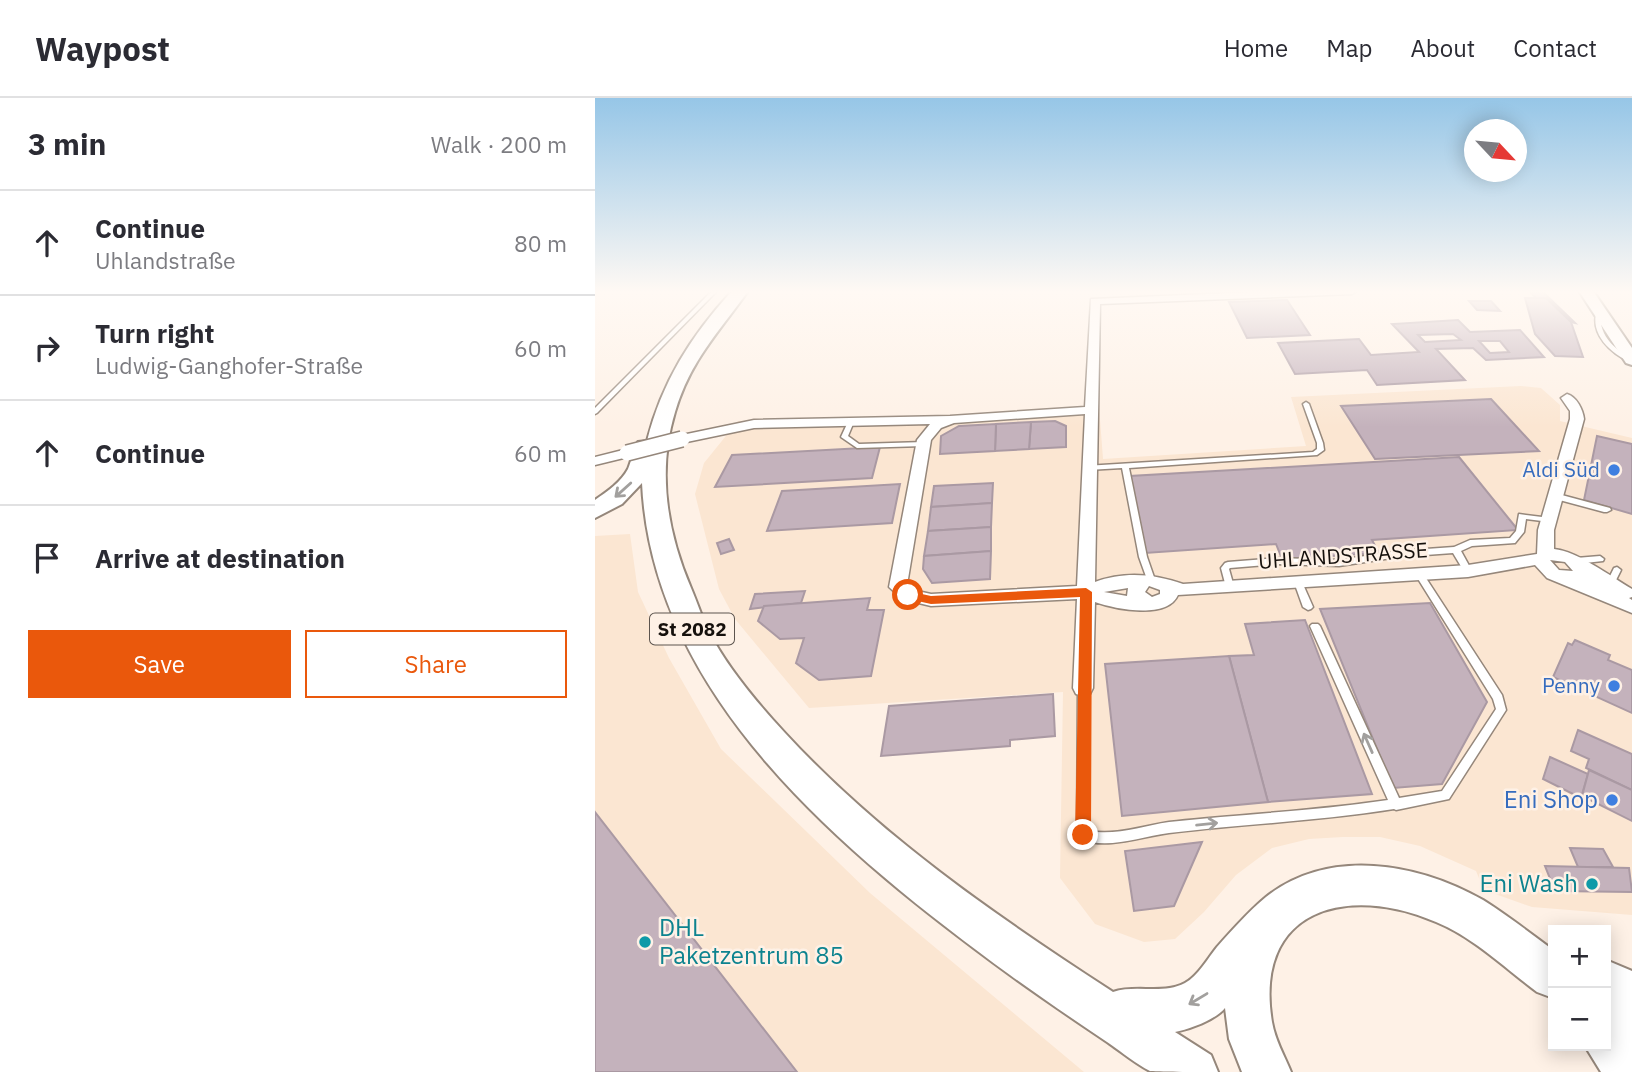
<!DOCTYPE html>
<meta charset="utf-8">
<style>
body{margin:0;font-family:"IBM Plex Sans",sans-serif;background:#f7f7f7;color:#2b2b33}
.controls{position:absolute;right:21px;bottom:21px;display:grid;overflow:hidden;border-radius:0px;box-shadow:0 4px 18px #0003}
.controls button{width:63px;height:63px;display:grid;place-items:center;padding:0;border:0;border-bottom:2px solid #e1e1e2;background:#fff;color:#2b2b33;font:35px sans-serif}
.compass{position:absolute;left:869px;top:21px;width:63px;height:63px;border-radius:50%;background:#fff;box-shadow:0 4px 18px #0003;rotate:116deg}
.stop{position:absolute;width:21px;height:21px;margin:-16px;border:5px solid #ea580c;border-radius:50%;background:#fff}
.stop.end{background:#ea580c;border-color:#fff;box-shadow:0 2px 7px #0008}
.list{margin:0;padding:0;list-style:none}
h2{display:flex;justify-content:space-between;align-items:center;height:91px;margin:0;padding:0 28px;font-size:30px}
h2 small{font-size:23px;font-weight:400;color:#7c7c81}
.list li{display:grid;grid-template-columns:46px 1fr auto;gap:21px;align-items:center;box-sizing:border-box;height:105px;padding:0 28px;border-top:2px solid #e1e1e2}
.list b{display:block;font-size:26px;white-space:nowrap}
.list p{margin:0;font-size:23px;white-space:nowrap;color:#7c7c81}
.list em{font-size:23px;font-style:normal;color:#7c7c81}
.actions{display:flex;gap:14px;padding:21px 28px}
.actions a{flex:1;padding:16px 0;border:2px solid #ea580c;border-radius:0px;text-align:center;font-size:24px;color:#ea580c}
.actions .main{background:#ea580c;color:#fff}
.icon{flex:none;width:38px;height:38px;fill:none;stroke:currentColor;stroke-width:2;stroke-linecap:round;stroke-linejoin:round}
.map{position:relative;flex:none;width:1037px;height:974px;overflow:hidden}
header{display:flex;align-items:center;gap:42px;box-sizing:border-box;height:98px;padding:0 35px;background:#fff;border-bottom:2px solid #e1e1e2}
header strong{font-size:33px}
nav{display:flex;gap:38px;margin-inline-start:auto;font-size:24px}
main{display:flex}
aside{flex:1;background:#fff}
.map>svg:first-child{display:block}
.built{fill:#fbe6d2}
.building{fill:#c4b2bc;stroke:#aa99a3;stroke-width:2;fill-rule:evenodd}
.lines{fill:none;stroke-linecap:round;stroke-linejoin:round}
.lane-casing{stroke:#95877b;stroke-width:3}
.street-casing{stroke:#95877b;stroke-width:3}
.secondary-casing{stroke:#95877b;stroke-width:4}
.primary-casing{stroke:#95877b;stroke-width:4}
.lane{fill:#fff;fill-rule:evenodd}
.street{fill:#fff;fill-rule:evenodd}
.secondary{fill:#fff;fill-rule:evenodd}
.primary{fill:#fff;fill-rule:evenodd}
.street-bridge-casing{stroke:#95877b;stroke-width:18;stroke-linecap:butt}
.street-bridge{stroke:#fff;stroke-width:15}
.oneway{stroke:#a2a09e}
.route{fill:#ea580c}
.shop-dot{fill:#3f7fe0;stroke:#fef1e6;stroke-width:2.5}
.culture-dot{fill:#0f9aa8;stroke:#fef1e6;stroke-width:2.5}
.labels{text-anchor:middle;stroke-width:5;stroke-linejoin:round;paint-order:stroke}
.shield{fill:#fef1e6;stroke:#5c544e;stroke-width:2}
.shield-label{font-size:19px;font-weight:bold;fill:#16110d}
.shop-label{font-size:21px;fill:#366cbe;stroke:#fef1e6;text-anchor:end}
.street-label{font-size:21px;fill:#16110d;stroke:#fef1e6}
.near-shop-label{font-size:24px;fill:#366cbe;stroke:#fef1e6;text-anchor:end}
.near-culture-label{font-size:24px;fill:#0d838f;stroke:#fef1e6;text-anchor:end}
</style>
<header>
<strong>Waypost</strong>
<nav><a>Home</a><a>Map</a><a>About</a><a>Contact</a></nav>
</header>
<main>
<aside>
<h2>3 min<small>Walk · 200 m</small></h2>
<ul class="list">
<li><svg class="icon" aria-label="ahead" viewBox="0 0 24 24"><path d="M12 20V5M6 11l6-6 6 6"/></svg><div><b>Continue</b><p>Uhlandstraße</p></div><em>80 m</em></li>
<li><svg class="icon" aria-label="right" viewBox="0 0 24 24"><path d="M7 20v-9h11M14 6l5 5-5 5"/></svg><div><b>Turn right</b><p>Ludwig-Ganghofer-Straße</p></div><em>60 m</em></li>
<li><svg class="icon" aria-label="ahead" viewBox="0 0 24 24"><path d="M12 20V5M6 11l6-6 6 6"/></svg><div><b>Continue</b></div><em>60 m</em></li>
<li><svg class="icon" aria-label="arrive" viewBox="0 0 24 24"><path d="M6 21V4h12l-3 4 3 4H6"/></svg><div><b>Arrive at destination</b></div></li>
</ul>
<div class="actions"><a class="main">Save</a><a>Share</a></div>
</aside>
<div class="map">
<svg width="1037" height="974" viewBox="0 0 1037 974">
<rect width="100%" height="100%" fill="#fef1e6"/>
<g class="built">
<polygon points="926,288 946,290 965,307 965,323 1037,340 1037,817 937,809 889,792 881,773 825,748 785,739 748,739 714,741 677,750 641,777 609,814 580,841 549,844 500,826 465,780 468,594 214,610 140,521 124,491 100,396 109,365 143,323 192,320 223,323 309,320 504,309 508,361 711,348 696,299"/>
<polygon points="35,436 43,494 74,560 126,651 275,795 489,974 0,974 0,438"/>
</g>
<g class="building">
<polygon points="934,193 947,193 980,225 976,224 951,200 941,200"/>
<polygon points="930,200 951,200 976,224 988,259 960,258 940,236"/>
<polygon points="692,202 715,237 652,240 634,204"/>
<polygon points="874,203 896,203 905,213 882,212"/>
<path d="M863 222 875 234 925 232 949 259 891 262 878 250 841 251 870 282 782 287 772 272 700 276 683 245 764 241 776 257 824 254 797 226ZM858 236 866 242 830 244 823 237ZM884 243H905L914 254 895 255Z"/>
<polygon points="896,301 944,353 780,361 746,308"/>
<polygon points="460,323 471,328 471,349 434,351 436,324"/>
<polygon points="436,324 434,351 400,353 401,326"/>
<polygon points="401,326 400,353 345,356 346,338 364,328"/>
<polygon points="1002,338 1037,346 1037,416 989,402"/>
<polygon points="285,349 277,380 120,389 137,357"/>
<polygon points="864,359 923,432 777,442 784,455 687,461 681,446 550,455 535,378"/>
<polygon points="398,385 397,405 336,409 339,388"/>
<polygon points="305,386 297,425 172,433 187,393"/>
<polygon points="397,405 396,429 333,433 336,409"/>
<polygon points="396,429 396,453 329,458 333,433"/>
<polygon points="134,441 139,452 126,456 122,445"/>
<polygon points="396,453 395,481 337,485 328,471 329,458"/>
<polygon points="210,493 206,505 155,511 160,496"/>
<polygon points="275,500 272,512 289,512 276,578 224,582 201,565 209,540 185,541 163,523 169,508"/>
<polygon points="835,505 892,604 847,686 798,690 725,511"/>
<polygon points="710,522 777,696 673,704 634,558 659,557 650,526"/>
<polygon points="980,542 1015,557 1013,562 1037,572 1037,615 958,579 973,545 977,547"/>
<polygon points="634,558 673,704 527,718 510,566"/>
<polygon points="458,596 460,638 415,642 415,648 286,658 294,608"/>
<polygon points="983,632 1037,656 1037,692 991,670 994,661 976,653"/>
<polygon points="955,659 993,676 986,700 948,681"/>
<polygon points="994,672 1037,692 1037,723 987,698"/>
<polygon points="0,714 202,974 0,974"/>
<polygon points="607,744 579,808 539,813 530,753"/>
<polygon points="975,750 1008,751 1018,769 983,769"/>
<polygon points="950,768 1034,770 1037,794 960,793"/>
</g>
<g class="lines">
<g class="lane-casing">
<g id="lane">
<polygon points="117,193 122,193 2,315 0,316 0,310"/>
<path d="M1002 212 1007 213C1001 235 1019 251 1037 261V265C1016 256 994 236 1002 212Z"/>
<polygon points="711,304 714,306 728,345 729,352 722,357 534,370 552,459 560,482 559,484 553,484 544,459 527,370 493,372 490,372 490,368 718,354 722,351 722,345 708,306"/>
<polygon points="255,324 258,326 253,338 264,346 329,344 332,346 329,348 262,350 246,339 252,326"/>
<polygon points="957,396 963,396 1015,410 1016,412 1012,414 1009,414 957,400 956,398"/>
<polygon points="924,416 955,420 959,422 955,424 931,421 929,434 920,445 877,448 866,453 877,473 873,476 870,475 858,455 803,459 744,468 682,466 635,470 634,471 639,489 635,492 631,489 626,470 630,465 633,464 682,460 744,462 803,453 859,449 875,442 915,440 921,433"/>
<polygon points="1005,458 1009,461 1008,463 981,466 977,463 981,460"/>
<polygon points="1022,469 1026,472 1021,482 1022,489 1018,492 1014,489 1013,482 1019,470"/>
<path d="M824 473 827 474 907 597 911 612 854 701 801 712 799 711C724 723 649 726 574 735 544 739 514 752 484 741L482 737 483 590 484 587 488 586 492 587 493 590 494 733C521 738 547 728 574 724 647 716 720 713 793 702L715 528 717 526H723L725 528 804 700 847 693 901 611 898 601 820 476Z"/>
<polygon points="703,481 707,484 718,509 716,511 713,512 708,509 699,484"/>
</g>
</g>
<g class="street-casing">
<g id="street">
<path d="M684 193H762L757 196 505 206 500 484C529 473 560 476 588 486L873 467 942 456 943 432 975 321V313L966 300 972 296C982 299 988 312 989 321L959 432V451C982 453 1015 478 1037 491V499L1034 500 1037 502V515L952 480 940 467 873 479 583 497C572 522 520 511 500 504L498 590 495 596 488 598 481 596 478 590 482 501 336 508 307 501 294 489 322 342 335 326 159 330 87 345 80 341 87 337 159 322 355 318 490 309 496 201ZM490 316 482 488 336 496 318 492 312 487 336 342 346 330 359 325ZM955 462 970 464 978 473 964 472ZM554 488 565 492V496L557 499 550 494ZM533 490 532 498 509 494Z"/>
<polygon points="32,351 37,352 37,358 0,367 0,359"/>
</g>
</g>
<g class="secondary-casing">
<polygon id="secondary" points="984,193 998,193 1037,250 1037,267 1031,265"/>
</g>
<g class="primary-casing">
<g id="primary">
<path d="M137 193H153C123 235 95 263 80 314 62 373 72 434 96 490 102 504 107 520 114 534 132 569 163 606 190 635 285 738 401 818 518 894 542 886 567 897 590 885 603 878 613 860 622 849 637 832 654 813 671 799 734 749 823 765 888 802 912 817 935 835 958 852V900L942 894C910 870 878 839 841 824 753 786 658 810 677 924 680 942 689 957 696 974H647L634 941 630 910C620 922 595 931 580 934L616 957 623 974C607 974 567 974 555 973 541 966 528 955 515 946 481 923 448 901 415 877 254 759 57 601 47 385L27 406 0 420V402C13 393 26 384 33 371 37 362 38 352 43 344L52 343C67 284 96 238 137 193Z"/>
<polygon points="1011,862 1037,873 1037,974 1006,974 990,948 1011,948"/>
</g>
</g>
<use href="#lane" class="lane"/>
<use href="#street" class="street"/>
<use href="#secondary" class="secondary"/>
<use href="#primary" class="primary"/>
<g class="street-bridge-casing">
<polyline id="street-bridge" points="32,355 87,341"/>
</g>
<use href="#street-bridge" class="street-bridge"/>
</g>
<defs><path id="oneway-shaft" d="M-6 0H5M1.5-3L5.5 0L1.5 3" fill="none" stroke-width="1.6" stroke-linecap="round" stroke-linejoin="round" transform="scale(1.75)"/></defs>
<g class="oneway">
<use href="#oneway-shaft" transform="translate(28 392) rotate(138)"/>
<use href="#oneway-shaft" transform="translate(773 645) rotate(-114)"/>
<use href="#oneway-shaft" transform="translate(612 726) rotate(-6)"/>
<use href="#oneway-shaft" transform="translate(603 901) rotate(149)"/>
</g>
<linearGradient id="sky" x2="0" y2="1"><stop stop-color="#96c6e7"/><stop offset="0.59" stop-color="#fff9f4"/><stop offset="1" stop-color="#fff9f4" stop-opacity="0"/></linearGradient>
<rect width="1037" height="329" fill="url(#sky)"/>
<polygon class="route" points="491,490 497,494 496,737 494,742 488,744 483,742 480,737 485,499 336,506 309,500 307,497 313,493 336,498"/>
<g class="shop-dot">
<circle cx="1019" cy="372" r="7"/>
<circle cx="1019" cy="588" r="7"/>
<circle cx="1017" cy="702" r="7"/>
</g>
<g class="culture-dot">
<circle cx="997" cy="786" r="7"/>
<circle cx="50" cy="844" r="7"/>
</g>
<g class="labels">
<rect class="shield" x="55" y="515.5" width="84" height="31" rx="5"/>
<g class="shield-label">
<text x="97" y="538">St 2082</text>
</g>
<g class="shop-label">
<text x="1005" y="379">Aldi Süd</text>
<text x="1005" y="595">Penny</text>
</g>
<g class="street-label">
<text transform="translate(748 458) rotate(-4)" y="7">UHLANDSTRASSE</text>
</g>
<g class="near-shop-label">
<text x="1003" y="710">Eni Shop</text>
</g>
<g class="near-culture-label">
<text x="983" y="794">Eni Wash</text>
<text x="64" y="838" text-anchor="start">DHL<tspan x="64" dy="28">Paketzentrum 85</tspan></text>
</g>
</g>
</svg>
<div class="controls">
<button>+</button>
<button>−</button>
</div>
<svg class="compass" viewBox="-18 -18 36 36"><path d="M0-13l5 13h-10z" fill="#e53935"/><path d="M0 13l5-13h-10z" fill="#7c7c81"/></svg>
<div class="stop" style="left:313px;top:497px"></div>
<div class="stop end" style="left:488px;top:737px"></div>
</div>
</main>
